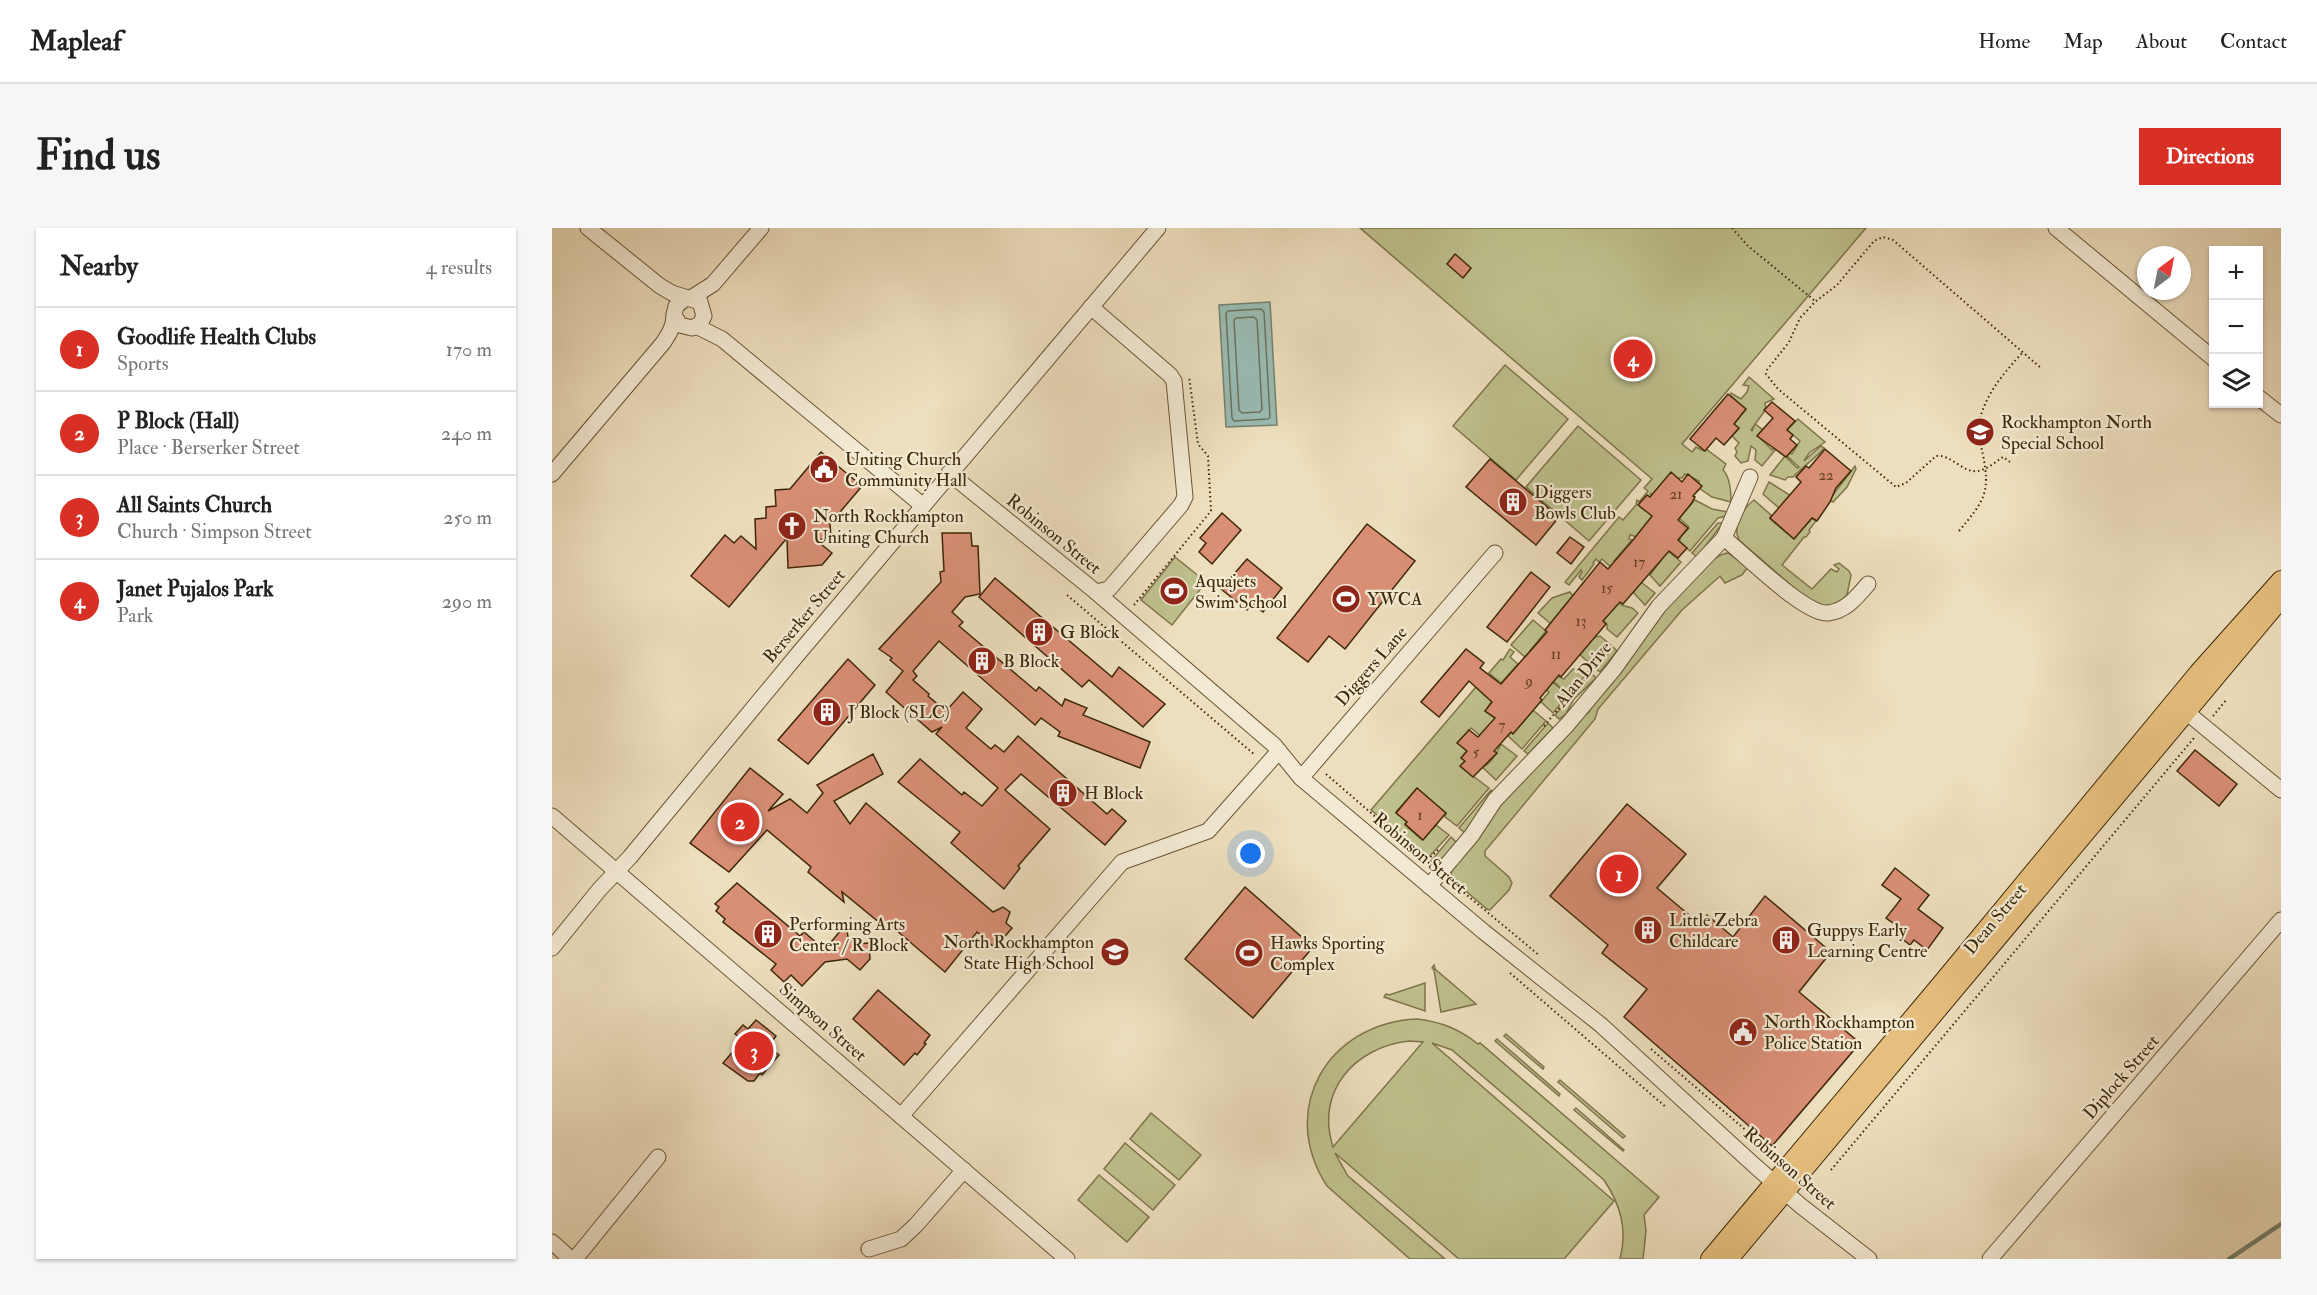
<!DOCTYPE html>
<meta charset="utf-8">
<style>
body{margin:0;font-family:"IM FELL Double Pica",serif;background:#f6f6f6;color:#222}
.controls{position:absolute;right:18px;top:18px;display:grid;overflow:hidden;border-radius:0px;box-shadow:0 2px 4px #0004}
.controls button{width:54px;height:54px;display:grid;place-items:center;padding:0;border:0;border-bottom:2px solid #e0e0e0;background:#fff;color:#222;font:30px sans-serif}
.compass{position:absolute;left:1585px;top:18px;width:54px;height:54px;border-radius:50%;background:#fff;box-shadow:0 2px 4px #0004;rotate:32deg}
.you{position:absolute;left:699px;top:626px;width:21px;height:21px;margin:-15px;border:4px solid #fff;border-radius:50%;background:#1a73e8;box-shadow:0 0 0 9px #1a73e833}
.badge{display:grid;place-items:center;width:39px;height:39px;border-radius:50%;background:#d93025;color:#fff;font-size:20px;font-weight:700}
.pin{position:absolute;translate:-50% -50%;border:3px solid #fff;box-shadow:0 2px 6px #0006}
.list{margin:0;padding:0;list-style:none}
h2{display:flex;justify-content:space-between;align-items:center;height:78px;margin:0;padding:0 24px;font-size:26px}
h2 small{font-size:20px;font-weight:400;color:#767676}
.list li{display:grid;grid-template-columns:39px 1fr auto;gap:18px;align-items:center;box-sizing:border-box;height:84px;padding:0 24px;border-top:2px solid #e0e0e0}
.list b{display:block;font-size:22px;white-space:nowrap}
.list p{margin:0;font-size:20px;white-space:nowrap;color:#767676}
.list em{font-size:20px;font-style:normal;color:#767676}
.icon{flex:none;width:33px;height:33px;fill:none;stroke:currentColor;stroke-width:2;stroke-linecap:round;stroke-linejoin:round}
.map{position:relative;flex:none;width:1729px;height:1031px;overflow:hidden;border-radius:0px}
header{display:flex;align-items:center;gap:36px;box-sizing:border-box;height:84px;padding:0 30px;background:#fff;border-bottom:2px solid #e0e0e0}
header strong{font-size:28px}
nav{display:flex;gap:33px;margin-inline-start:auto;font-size:21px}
.intro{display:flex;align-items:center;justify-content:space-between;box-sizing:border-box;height:144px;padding:0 36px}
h1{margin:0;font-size:42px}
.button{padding:15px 27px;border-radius:0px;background:#d93025;color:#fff;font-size:21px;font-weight:700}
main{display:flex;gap:36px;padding:0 36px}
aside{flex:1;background:#fff;border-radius:0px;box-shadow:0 2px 4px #0004}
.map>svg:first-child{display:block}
.green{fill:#bec08d;stroke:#7e744a;stroke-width:1.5;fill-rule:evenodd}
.water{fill:#99bcb4;stroke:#74806f;stroke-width:1.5}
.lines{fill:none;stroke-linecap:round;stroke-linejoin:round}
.shore{stroke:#6b725e;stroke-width:1.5}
.stream{stroke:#74806f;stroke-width:4.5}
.building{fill:#d98f76;stroke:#3d2707;stroke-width:1.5}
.minor-casing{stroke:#695534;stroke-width:17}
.major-casing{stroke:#3d2707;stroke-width:20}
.path{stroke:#3d2707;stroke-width:2;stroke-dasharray:1.5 3;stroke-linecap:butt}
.minor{stroke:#f3ead4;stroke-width:15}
.major{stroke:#e6bf7e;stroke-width:18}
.labels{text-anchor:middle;stroke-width:4.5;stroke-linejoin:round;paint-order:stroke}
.number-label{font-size:15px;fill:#644123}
.poi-label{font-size:18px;fill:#3d2707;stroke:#f3ead4;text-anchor:start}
.street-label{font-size:18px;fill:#3d2707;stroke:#f3ead4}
</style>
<header>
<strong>Mapleaf</strong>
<nav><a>Home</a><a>Map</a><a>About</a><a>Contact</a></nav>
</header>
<div class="intro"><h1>Find us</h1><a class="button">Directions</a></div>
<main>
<aside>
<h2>Nearby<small>4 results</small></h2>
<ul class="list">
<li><span class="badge">1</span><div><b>Goodlife Health Clubs</b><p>Sports</p></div><em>170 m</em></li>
<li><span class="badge">2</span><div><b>P Block (Hall)</b><p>Place · Berserker Street</p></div><em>240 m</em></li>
<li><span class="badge">3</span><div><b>All Saints Church</b><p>Church · Simpson Street</p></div><em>250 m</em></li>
<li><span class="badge">4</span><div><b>Janet Pujalos Park</b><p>Park</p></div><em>290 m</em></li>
</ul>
</aside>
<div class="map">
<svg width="1729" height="1031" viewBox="0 0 1729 1031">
<rect width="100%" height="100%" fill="#eddebd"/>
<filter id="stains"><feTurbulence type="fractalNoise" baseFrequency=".00333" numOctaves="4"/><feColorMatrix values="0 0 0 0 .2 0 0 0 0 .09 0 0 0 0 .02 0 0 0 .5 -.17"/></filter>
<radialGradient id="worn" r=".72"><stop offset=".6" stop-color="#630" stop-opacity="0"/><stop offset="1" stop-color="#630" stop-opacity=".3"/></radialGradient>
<g class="green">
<path d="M808 0H1314L1130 216 1140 224 1144 219 1152 223 1154 221 1174 236 1171 242C1178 249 1179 263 1179 274L1160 269 1147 260V253L1133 246 1130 250H1125L1119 245 1134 282 1143 272 1160 281 1176 284 1174 288 1166 290 1138 323 1127 314 1129 308 1137 300 1136 298 1098 265 1102 270 1087 277 1101 287 1114 321 1129 334 1108 358 1098 347 1110 331 1082 308 1078 307 1077 311 1080 312 1062 333 1103 365 1093 377 1082 365V360L1050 331 1047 334 1044 331 1041 335 1042 336 1030 352 1027 349 1030 344 1029 342 1017 357 1013 354 1067 289 1071 292 1084 277 1085 272 1087 274 1096 263 1092 260 1100 251Z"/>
<polygon points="953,137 1016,191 964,252 901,198"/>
<polygon points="1197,149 1222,171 1213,175 1214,181 1199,202 1200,203 1203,196 1211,202 1206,208 1220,222 1222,220 1224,221 1210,238 1203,232 1204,222 1199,218 1196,233 1189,235 1183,228 1185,224 1183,220 1187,215 1180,208 1187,200 1182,196 1194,181 1178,167 1179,165 1189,171 1195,164 1197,158 1191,157"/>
<path d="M1246 191 1273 214 1257 225 1252 233 1269 218 1272 220C1262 232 1252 237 1241 249H1236L1233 252 1218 247 1233 228 1245 240 1247 239 1235 228 1238 225 1240 226 1248 213 1235 202Z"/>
<polygon points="1026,198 1089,252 1037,313 974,259"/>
<polygon points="1303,238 1304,241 1295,259 1281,274 1277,272"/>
<polygon points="1217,254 1239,268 1227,280 1211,266"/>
<path d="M1202 272 1219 287 1218 291 1242 311 1260 290 1264 293 1257 302 1258 304 1254 309H1252L1230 337 1260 361 1279 341 1285 344 1287 341 1282 337 1287 335 1297 343 1299 347 1295 367 1289 373 1278 378H1269L1256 372 1187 312C1180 298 1190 281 1202 272Z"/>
<polygon points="1166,295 1171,295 1145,329 1140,325"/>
<path d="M1176 325 1196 339 1190 347 1173 355 1168 348 1130 382 1046 481 1043 491 933 623V628L957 649 960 655 957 662 938 682 935 681 902 653 899 647 900 639 957 566 1023 495 1037 484 1042 472C1062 446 1148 326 1176 325Z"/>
<polygon points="623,329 654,354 620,397 589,372"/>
<polygon points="1018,364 1021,368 1009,382 1044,409 1048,408 1059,417 1041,438 1028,427 1031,423 986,385 1000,370"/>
<polygon points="1068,373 1069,377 1080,380 1086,385 1065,409 1055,401 1055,396 1048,390"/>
<polygon points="981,392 994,403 978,423 982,437 959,417"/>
<polygon points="1061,419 1065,423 1048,444 1043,440"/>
<polygon points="958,421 962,424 958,429 966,436 949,455 937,445 949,431 951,432"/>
<polygon points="1021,441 1036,444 1001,485 989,474 997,464 994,462 1000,454 1013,464 1000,452 1003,447 1012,451"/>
<polygon points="1039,445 1044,450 1022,471 1014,486 1007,491 1003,487"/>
<polygon points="930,452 982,483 994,493 970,521 956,508 959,504 961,506 934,460 930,465 940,473 933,483 943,490 932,504 947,517 944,521 919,500 906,515 915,523 909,530 913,533 909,539 937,560 905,598 893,589 894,585 865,560 844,584 855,594 853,597 870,612 884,597 897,607 876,630 819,582"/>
<polygon points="996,495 1001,500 976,526 972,523"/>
<path d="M949 516 965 528 944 552 930 539C937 538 945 525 949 516Z"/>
<polygon points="939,562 941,566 913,605 907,600"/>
<path d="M899 609 905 615C898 622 890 635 879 633Z"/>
<polygon points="882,737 883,741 924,776 889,784 882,742 880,740"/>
<polygon points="873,755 873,783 832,769 834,766 837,767"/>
<path d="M865 791C890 794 907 801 926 816L928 815 1107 969 1092 987 1094 1003 1091 1031H1068C1076 1001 1068 976 1052 952L900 822 880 815 1062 973 1012 1031H907L783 925 796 948 893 1031H858L775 958C725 881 776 795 865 791ZM857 813 871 814 781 919C763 863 803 819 857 813Z"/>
<polygon points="954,806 992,839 991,841 952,808"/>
<polygon points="945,811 1008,866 1007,868 943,813"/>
<polygon points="1008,852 1073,908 1071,910 1006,854"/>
<polygon points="1024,880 1072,922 1071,923 1022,882"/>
<polygon points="599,885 649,927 627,952 578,911"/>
<polygon points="573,915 623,957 601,982 552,941"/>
<polygon points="547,947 597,989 575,1014 526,972"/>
</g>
<polygon class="water" points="718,74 725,197 674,199 667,77"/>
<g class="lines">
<g class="shore">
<polygon points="709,81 712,84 718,189 716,191 682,193 680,190 674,85 676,83"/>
<polygon points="702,89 705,92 710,181 708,184 690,185 687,182 682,92 684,90"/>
</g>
<polyline class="stream" points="1677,1031 1729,996"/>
</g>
<g class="building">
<polygon points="903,26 919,40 911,50 895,36"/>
<polygon points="1176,166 1194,181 1182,196 1187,200 1172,217 1164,210 1153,223 1138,211"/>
<polygon points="1220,174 1243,193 1235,202 1241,207 1238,211 1245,217 1234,229 1205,208 1221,190 1212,182"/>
<polygon points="1273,221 1299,243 1284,260 1278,274 1265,293 1260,290 1242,311 1218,290 1249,254 1244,249 1254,238 1257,240"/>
<polygon points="269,224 310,258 278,296 279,310 264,312 280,325 270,337 236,340 235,310 177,379 139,348 173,307 182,315 189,308 204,321 203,291 214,290 214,279 224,278 223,262 238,261"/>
<polygon points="938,231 1007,289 984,317 914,259"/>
<polygon points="1119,244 1130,254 1136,246 1150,258 1141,268 1143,269 1139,276 1126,292 1136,300 1126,312 1135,320 1126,330 1117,323 1071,376 1068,374 1051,393 1054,396 1009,449 1007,447 988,470 990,472 961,506 959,504 942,523 945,525 921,549 908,538 913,533 909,530 915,523 905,515 917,502 926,509 943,490 933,483 940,474 917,453 887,489 869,474 914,421 932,435 928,440 949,456 995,404 993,402 1048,334 1056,341 1081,312 1100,288 1086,277 1095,267 1098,269"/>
<polygon points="670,285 689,302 660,336 647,324 654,315 648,310"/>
<polygon points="815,296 863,333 793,421 777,408 756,434 725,410"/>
<polygon points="390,305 419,305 420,318 426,318 428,366 413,369 400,384 411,394 407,398 484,463 487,459 510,478 513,471 535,480 531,487 598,514 588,540 506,508 508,504 489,490 483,497 387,413 361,443 365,448 361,452 377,466 376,468 394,483 411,464 430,481 414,500 439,521 443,517 452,524 466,508 555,586 560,581 574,593 553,617 469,546 453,562 498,601 466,638 468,640 452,661 399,615 408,604 346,554 368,531 410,567 412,564 430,578 446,560 384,506 390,499 380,504 334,464 351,443 338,432 340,430 327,421 389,354 388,344 392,343"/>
<polygon points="1018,309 1032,319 1019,336 1005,325"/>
<polygon points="695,331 730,360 711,384 700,375 695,382 669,361"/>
<polygon points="979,344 998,359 955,414 935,399"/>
<polygon points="443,350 560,449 567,439 613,476 591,499 537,452 530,459 427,369"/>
<polygon points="296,431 323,457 256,536 226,512"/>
<polygon points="1643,522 1685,556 1667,578 1625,543"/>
<polygon points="321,526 331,546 282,573 298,596 314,575 441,684 451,679 458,684 454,695 460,700 443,720 425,704 393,744 337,696 334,700 290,664 292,674 256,644 259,639 215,602 177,644 138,615 198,540 231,566 216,583 238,571 255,585 271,565 265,557"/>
<polygon points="865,560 894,585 871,612 853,596 855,594 844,585"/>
<polygon points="1075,576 1134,626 1105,660 1148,696 1155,687 1181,709 1213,668 1279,724 1247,764 1308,815 1220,918 1072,789 1095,761 1050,725 1056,717 998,668"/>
<polygon points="1343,640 1377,667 1366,681 1391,700 1375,722 1362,712 1358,717 1348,709 1352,703 1334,690 1349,671 1330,657"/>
<polygon points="185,655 248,708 252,704 267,717 270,714 275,719 294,696 296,709 303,716 317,715 318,731 308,742 295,731 273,734 250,758 239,747 232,754 219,742 224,736 171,694 173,691 164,683 167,679 163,676"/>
<polygon points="693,659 761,719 701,790 633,731"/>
<polygon points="326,762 378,807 372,815 374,816 365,827 363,825 352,837 301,791"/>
<polygon points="204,792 224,808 216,818 227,827 210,847 208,845 202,853 196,853 171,835 191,812 183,806 191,797 196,801"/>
</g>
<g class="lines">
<g class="minor-casing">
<g id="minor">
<polyline points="36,0 108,58 120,65 148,74 152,88 148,96 140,100 128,97 122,87 124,78 134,70"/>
<polyline points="1504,0 1662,131"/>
<polyline points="139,70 161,56 209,0"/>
<polyline points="539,79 618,147 622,153 633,269 629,277 557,361 544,364"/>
<polyline points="144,98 170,111 370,277"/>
<polyline points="1706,169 1729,187"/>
<polyline points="397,245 544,364 722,517 749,550 932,704 1049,797 1203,938 1249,978 1317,1031"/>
<path d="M0 246 111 115C117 106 122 98 122 87"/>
<path d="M1172 310C1192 326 1253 387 1276 385 1294 383 1305 369 1316 356"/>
<polyline points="1627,478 1729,562"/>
<polyline points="749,550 943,325"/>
<polyline points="0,588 515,1031"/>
<polyline points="877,658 920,607 943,572 1015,497 1062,441 1107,378 1172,310 1198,249"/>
<polyline points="0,720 47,662 78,629 246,426 606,0"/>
<polyline points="349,888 570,634 656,603 727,523"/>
<polyline points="0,1014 19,1031"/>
<polyline points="317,1021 349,1011 364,997 412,942"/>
<polyline points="23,1031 106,929"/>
<polyline points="1438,1031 1729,692"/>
</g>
</g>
<g class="major-casing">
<g id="major">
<polyline points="1158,1031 1389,756 1646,445 1729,352"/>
<polyline points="1177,1031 1729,371"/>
</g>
</g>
<g class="path">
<polyline points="1180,0 1196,18 1263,73"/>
<path d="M1458 234 1451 229C1443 234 1435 242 1425 243 1411 245 1399 226 1384 228L1354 255 1344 259 1226 161 1214 146 1215 142 1237 114 1248 90 1263 74 1285 57 1322 13 1331 9 1341 12 1489 140"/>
<path d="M1407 303C1431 274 1439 266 1431 227 1429 217 1425 205 1427 195 1433 166 1452 145 1471 124"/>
<polyline points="515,367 703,527"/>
<polyline points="582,377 659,283 656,228 646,216 637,148"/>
<polyline points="1661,488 1674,472"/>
<polyline points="992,498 1053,426"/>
<polyline points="774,546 878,636"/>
<polyline points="875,632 887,621"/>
<polyline points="898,653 988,728"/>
<polyline points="958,745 1115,880"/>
<polyline points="1099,821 1217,922 1213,927"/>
<polyline points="1279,942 1642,510"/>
</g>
<use href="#minor" class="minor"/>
<use href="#major" class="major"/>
</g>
<defs>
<g id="school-disc" transform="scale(1.5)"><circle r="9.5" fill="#8f2418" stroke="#f3ead4"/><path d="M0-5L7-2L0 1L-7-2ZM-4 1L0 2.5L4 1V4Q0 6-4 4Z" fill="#fff"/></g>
<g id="civic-disc" transform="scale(1.5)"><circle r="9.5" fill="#8f2418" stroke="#f3ead4"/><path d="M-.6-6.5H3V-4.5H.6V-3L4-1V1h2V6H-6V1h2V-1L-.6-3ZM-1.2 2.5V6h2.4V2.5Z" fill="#fff"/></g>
<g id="building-disc" transform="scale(1.5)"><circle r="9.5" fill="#8f2418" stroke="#f3ead4"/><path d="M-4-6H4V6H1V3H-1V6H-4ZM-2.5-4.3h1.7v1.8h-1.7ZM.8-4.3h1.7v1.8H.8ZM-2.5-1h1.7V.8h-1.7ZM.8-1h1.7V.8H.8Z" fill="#fff"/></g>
<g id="church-disc" transform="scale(1.5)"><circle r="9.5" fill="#8f2418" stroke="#f3ead4"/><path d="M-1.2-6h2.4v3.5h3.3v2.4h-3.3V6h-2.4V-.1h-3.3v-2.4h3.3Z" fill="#fff"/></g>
<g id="stadium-disc" transform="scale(1.5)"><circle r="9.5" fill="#8f2418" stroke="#f3ead4"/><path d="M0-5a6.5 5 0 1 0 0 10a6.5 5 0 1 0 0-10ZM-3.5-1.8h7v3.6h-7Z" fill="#fff"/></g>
</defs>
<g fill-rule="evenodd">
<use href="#school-disc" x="1428" y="204"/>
<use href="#civic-disc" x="272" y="241"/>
<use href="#building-disc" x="961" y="274"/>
<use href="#church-disc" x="240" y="298"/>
<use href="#stadium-disc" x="622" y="363"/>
<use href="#stadium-disc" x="794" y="371"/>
<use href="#building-disc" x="487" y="404"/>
<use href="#building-disc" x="430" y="433"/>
<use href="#building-disc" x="275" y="484"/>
<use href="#building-disc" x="511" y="565"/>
<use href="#building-disc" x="1096" y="702"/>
<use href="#building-disc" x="216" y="706"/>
<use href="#building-disc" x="1234" y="712"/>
<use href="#school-disc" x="563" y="724"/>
<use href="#stadium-disc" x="697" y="725"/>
<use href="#civic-disc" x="1191" y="804"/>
</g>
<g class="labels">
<g class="number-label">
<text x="1274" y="252">22</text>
<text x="1124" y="271">21</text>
<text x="1087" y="339">17</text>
<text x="1055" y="365">15</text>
<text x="1029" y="398">13</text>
<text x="1004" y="431">11</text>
<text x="977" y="458">9</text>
<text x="950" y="502">7</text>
<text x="924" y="529">5</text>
<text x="868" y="592">1</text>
</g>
<g class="poi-label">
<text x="1449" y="200">Rockhampton North<tspan x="1449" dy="21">Special School</tspan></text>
<text x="293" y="237">Uniting Church<tspan x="293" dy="21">Community Hall</tspan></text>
<text x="982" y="270">Diggers<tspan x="982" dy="21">Bowls Club</tspan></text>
<text x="261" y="294">North Rockhampton<tspan x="261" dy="21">Uniting Church</tspan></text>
<text x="643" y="359">Aquajets<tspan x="643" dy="21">Swim School</tspan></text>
<text x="815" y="377">YWCA</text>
<text x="508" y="410">G Block</text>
<text x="451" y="439">B Block</text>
<text x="296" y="490">J Block (SLC)</text>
<text x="532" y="571">H Block</text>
<text x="1117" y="698">Little Zebra<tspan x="1117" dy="21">Childcare</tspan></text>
<text x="237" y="702">Performing Arts<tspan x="237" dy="21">Center / R Block</tspan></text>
<text x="1255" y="708">Guppys Early<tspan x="1255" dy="21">Learning Centre</tspan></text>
<text x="542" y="720" text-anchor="end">North Rockhampton<tspan x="542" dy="21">State High School</tspan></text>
<text x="718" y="721">Hawks Sporting<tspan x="718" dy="21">Complex</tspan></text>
<text x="1212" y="800">North Rockhampton<tspan x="1212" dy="21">Police Station</tspan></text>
</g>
<g class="street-label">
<text transform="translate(502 306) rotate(39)" y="6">Robinson Street</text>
<text transform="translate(252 388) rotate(-50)" y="6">Berserker Street</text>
<text transform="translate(819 438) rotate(-49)" y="6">Diggers Lane</text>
<text transform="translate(1031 446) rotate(-51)" y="6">Alan Drive</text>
<text transform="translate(868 625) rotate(40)" y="6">Robinson Street</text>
<text transform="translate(1443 691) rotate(-50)" y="6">Dean Street</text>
<text transform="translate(271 794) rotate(41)" y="6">Simpson Street</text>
<text transform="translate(1569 849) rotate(-49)" y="6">Diplock Street</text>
<text transform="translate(1238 940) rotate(41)" y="6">Robinson Street</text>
</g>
</g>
<rect width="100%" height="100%" filter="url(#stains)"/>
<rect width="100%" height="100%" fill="url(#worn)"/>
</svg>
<div class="controls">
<button>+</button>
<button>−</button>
<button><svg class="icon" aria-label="layers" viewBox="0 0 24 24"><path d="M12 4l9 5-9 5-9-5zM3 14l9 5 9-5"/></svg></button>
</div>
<svg class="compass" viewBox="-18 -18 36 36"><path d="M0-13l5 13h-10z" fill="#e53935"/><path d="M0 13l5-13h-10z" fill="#767676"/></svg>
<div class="you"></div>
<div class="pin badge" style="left:1067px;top:646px">1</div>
<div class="pin badge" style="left:188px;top:594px">2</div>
<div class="pin badge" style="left:202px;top:823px">3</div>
<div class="pin badge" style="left:1081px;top:131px">4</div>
</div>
</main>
